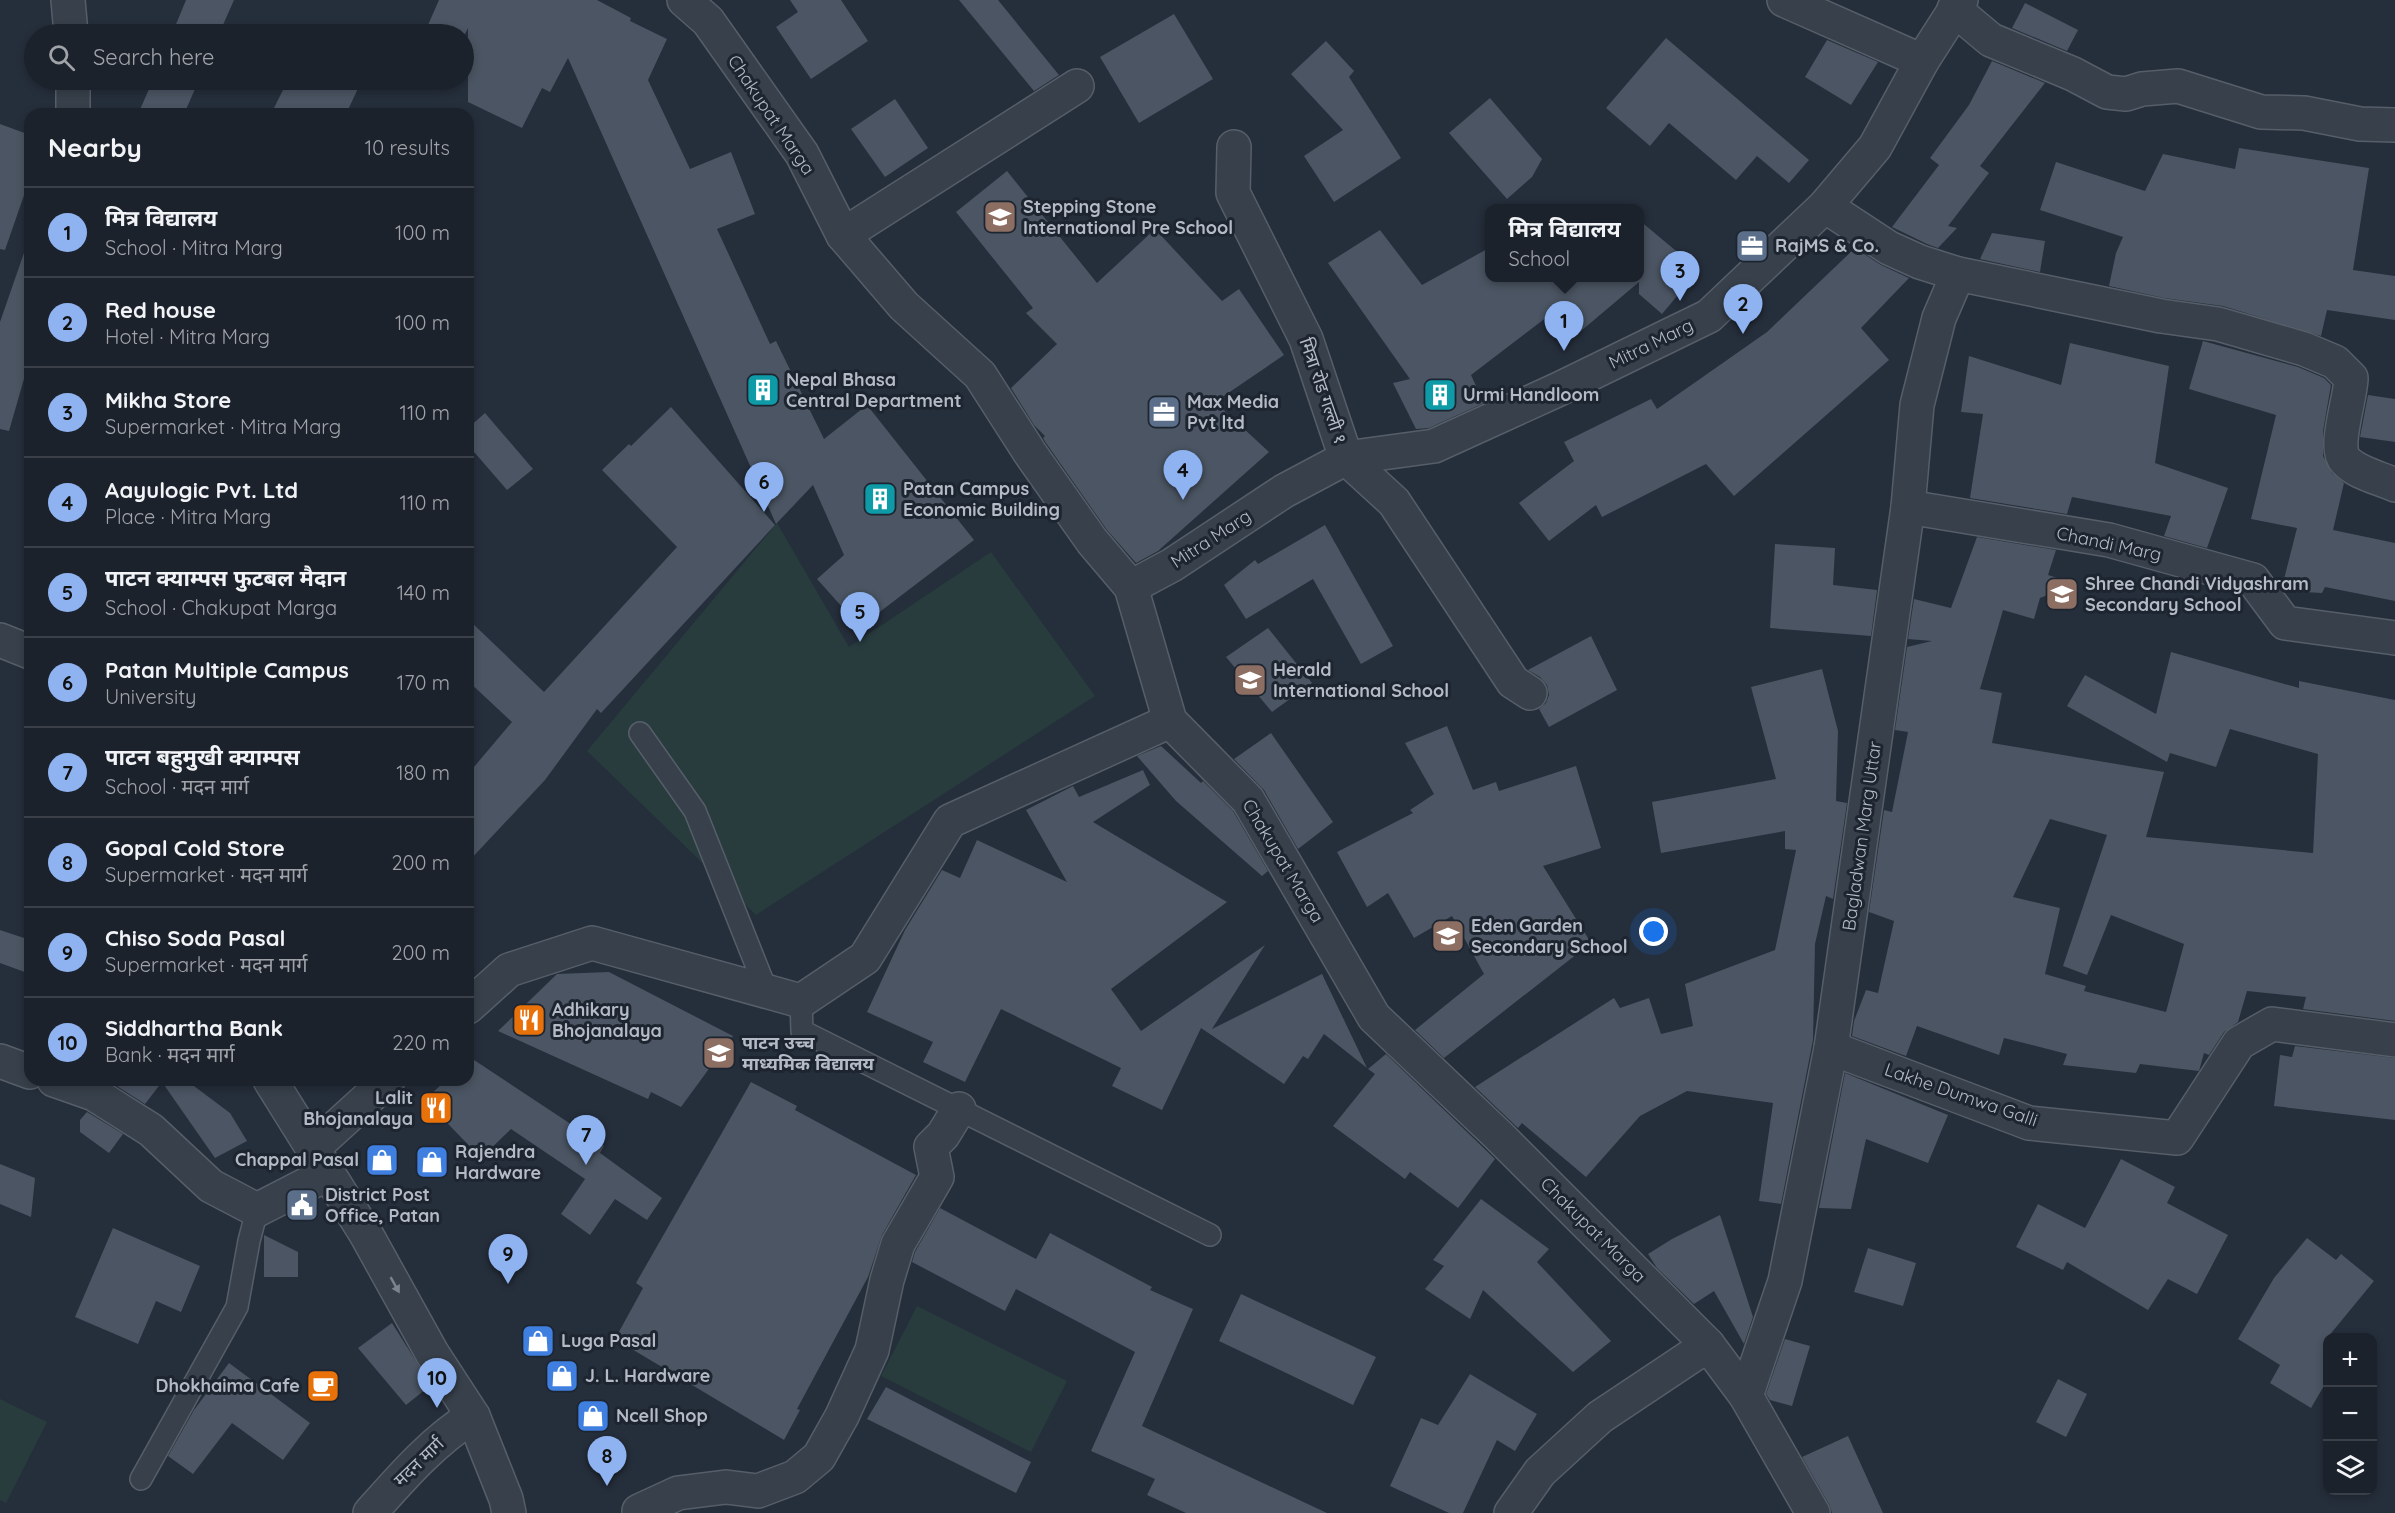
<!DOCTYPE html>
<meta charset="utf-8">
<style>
body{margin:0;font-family:Quicksand,"Noto Sans Devanagari",sans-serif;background:#292f38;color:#f1f3f6}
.controls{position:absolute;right:18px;bottom:18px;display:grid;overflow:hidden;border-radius:12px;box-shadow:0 3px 9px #0003}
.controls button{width:54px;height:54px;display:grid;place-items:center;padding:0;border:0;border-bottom:2px solid #3a3f48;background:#1c222c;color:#f1f3f6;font:30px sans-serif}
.you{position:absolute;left:1654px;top:932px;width:21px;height:21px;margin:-15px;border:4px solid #fff;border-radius:50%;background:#1a73e8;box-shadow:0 0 0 9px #1a73e833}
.badge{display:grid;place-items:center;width:39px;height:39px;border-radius:50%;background:#8fb3f1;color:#111;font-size:20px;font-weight:700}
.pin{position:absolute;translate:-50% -50px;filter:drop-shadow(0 2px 3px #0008)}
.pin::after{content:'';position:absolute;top:32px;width:21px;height:18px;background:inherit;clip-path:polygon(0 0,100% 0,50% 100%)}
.popup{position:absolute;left:1485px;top:204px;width:159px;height:78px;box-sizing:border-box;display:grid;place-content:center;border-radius:12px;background:#1c222c;filter:drop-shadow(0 2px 4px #0005);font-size:20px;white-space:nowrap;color:#a0a4a9}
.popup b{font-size:22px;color:#f1f3f6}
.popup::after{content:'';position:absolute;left:50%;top:100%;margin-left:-12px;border:12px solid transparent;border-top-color:#1c222c}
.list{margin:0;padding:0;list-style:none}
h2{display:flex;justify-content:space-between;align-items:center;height:78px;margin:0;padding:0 24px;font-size:26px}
h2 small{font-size:20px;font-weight:400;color:#a0a4a9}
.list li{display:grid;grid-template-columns:39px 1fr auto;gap:18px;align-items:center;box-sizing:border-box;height:90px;padding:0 24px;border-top:2px solid #3a3f48}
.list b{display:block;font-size:22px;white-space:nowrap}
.list p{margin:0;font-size:20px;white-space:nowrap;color:#a0a4a9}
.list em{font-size:20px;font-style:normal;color:#a0a4a9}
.icon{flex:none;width:33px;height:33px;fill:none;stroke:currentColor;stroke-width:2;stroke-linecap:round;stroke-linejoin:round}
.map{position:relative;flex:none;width:2395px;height:1513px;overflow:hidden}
.search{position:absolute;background:#1c222c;box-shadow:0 3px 9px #0003;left:24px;top:24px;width:450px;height:66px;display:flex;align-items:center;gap:15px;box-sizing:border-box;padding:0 21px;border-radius:33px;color:#a0a4a9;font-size:22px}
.panel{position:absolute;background:#1c222c;box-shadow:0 3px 9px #0003;left:24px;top:108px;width:450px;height:978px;border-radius:18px}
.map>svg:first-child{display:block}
.green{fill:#283b3d}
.building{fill:#4b5563;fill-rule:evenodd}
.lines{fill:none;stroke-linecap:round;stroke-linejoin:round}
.service-casing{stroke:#565e69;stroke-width:24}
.minor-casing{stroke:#565e69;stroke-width:36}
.tertiary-casing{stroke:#565e69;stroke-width:36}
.service{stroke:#38404b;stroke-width:21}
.minor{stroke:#38404b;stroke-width:33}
.tertiary{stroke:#38404b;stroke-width:33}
.oneway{fill:#7c848f}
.labels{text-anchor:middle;stroke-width:6;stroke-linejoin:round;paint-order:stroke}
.street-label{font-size:18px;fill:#b4bbc6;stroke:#1d2530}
.poi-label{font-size:18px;font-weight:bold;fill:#b4bbc6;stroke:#1d2530;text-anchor:start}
</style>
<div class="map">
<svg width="2395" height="1513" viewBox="0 0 2395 1513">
<rect width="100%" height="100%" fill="#252e3b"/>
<g class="green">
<polygon points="777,523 849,647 991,552 1095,696 756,915 587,751"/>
<polygon points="917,1306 1067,1381 1031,1452 881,1376"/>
<polygon points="0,1399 47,1422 6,1503 0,1500"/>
</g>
<g class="building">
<polygon points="186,0 234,0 219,34 172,34"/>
<polygon points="439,0 597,0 631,18 630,21 667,39 648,80 690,169 731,152 755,214 717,229 770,344 776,341 824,439 867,405 974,540 860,627 817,579 844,555 813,485 776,524 568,58 550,92 542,88 522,128 468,102 468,28 465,34 424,34"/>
<polygon points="790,0 841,0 868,41 811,79 776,27 798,12"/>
<polygon points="959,0 998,0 1059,75 1034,91"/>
<polygon points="2025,3 2078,30 2067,51 2012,28"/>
<polygon points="1174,14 1213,79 1139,123 1100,57"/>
<polygon points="1666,38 1809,160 1789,183 1757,156 1736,180 1669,123 1650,146 1606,108"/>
<polygon points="1827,40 1878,62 1851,105 1805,77"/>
<polygon points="1326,41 1354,71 1349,77 1401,158 1334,202 1304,156 1343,130 1291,74"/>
<polygon points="1992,61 2045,83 1980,166 1989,173 1948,226 1957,228 1938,248 1927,244 1892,227 1939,165 1930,158 1969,105"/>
<polygon points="153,80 199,80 184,114 138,114"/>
<polygon points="288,80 362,80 346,114 271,114"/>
<polygon points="1490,98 1542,159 1532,177 1507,199 1449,133"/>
<polygon points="895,99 928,148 885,177 851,129"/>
<polygon points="0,124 30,135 30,178 5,250 0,249"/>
<polygon points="2239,148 2369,168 2353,270 2395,276 2395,320 2327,310 2321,336 2223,306 2164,298 2109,286 2116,253 2123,237 2040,210 2056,162 2145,191 2163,154 2235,169"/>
<polygon points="1007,171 1097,283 1155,229 1222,301 1239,289 1284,355 1215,402 1269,452 1158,551 1136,563 1107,530 1046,443 1043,438 1045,436 1034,425 1011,388 1057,344 1026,313 1033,308 956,212"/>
<polygon points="1639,220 1699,270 1662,314 1639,294 1639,282 1568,342 1547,317 1471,375 1484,403 1429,428 1416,429 1393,383 1410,379 1328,263 1380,230 1422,285 1489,248 1489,278 1639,278"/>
<polygon points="1992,233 2045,241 2040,272 1980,259"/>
<polygon points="1855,248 1881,265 1909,278 1861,328 1889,360 1734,496 1706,464 1602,517 1596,505 1549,541 1519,503 1574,461 1564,442 1651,399 1657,409 1767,332"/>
<polygon points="25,250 30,251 30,358 9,431 0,429 0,322"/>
<polygon points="2203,341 2298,367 2324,378 2331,385 2323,431 2323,456 2332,473 2344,483 2333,530 2395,543 2395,601 2325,587 2322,593 2284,591 2282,587 2297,528 2251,519 2276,415 2189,389"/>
<polygon points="2070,343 2169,366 2155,463 2228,488 2207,548 2164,536 2171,516 2072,497 2067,514 1970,498 1983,414 1961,412 1969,356 2061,385"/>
<polygon points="2368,395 2395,399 2395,442 2360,437"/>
<polygon points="671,407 775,525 601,713 597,709 545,780 468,862 468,774 512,722 468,681 468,619 544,692 677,547 602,470 629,444 631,446"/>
<polygon points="485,413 533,469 507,490 468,445 468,428"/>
<polygon points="1325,525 1393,646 1361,664 1313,579 1246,619 1224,585 1255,560 1258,564"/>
<path d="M1977 537 2056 550 2048 575 2077 584 2040 598 2034 619 2003 610 1980 689 2002 693 1992 743 2164 772 2146 837 2313 853 2318 754 2230 729 2216 767 2170 753 2167 762 2067 706 2085 675 2156 714 2171 652 2299 688V681L2395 700V1021L2303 1009 2306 997 2247 991 2238 1022 2224 1032 2209 1055 2204 1053 2199 1071 2140 1064 2136 1073 2063 1065 2067 1054 2004 1038 1999 1055 1917 1026 1906 1056 1852 1036 1854 1021 1866 990 1878 993 1894 921 1869 912 1884 810 1892 812 1908 732 1895 730 1907 647 1932 641 1908 639 1914 599 1951 608ZM2050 819 2107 835 2063 966 2087 975 2111 915 2184 944 2166 1012 2084 991 2086 986 2045 974 2060 908 2013 897Z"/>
<polygon points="1775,544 1835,548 1833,585 1877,590 1871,636 1770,628"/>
<polygon points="1268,628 1312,683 1272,712 1226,657"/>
<polygon points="1591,636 1617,690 1549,727 1539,709 1546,703 1549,695 1547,685 1540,677 1528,670"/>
<polygon points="1822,669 1838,731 1836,801 1847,803 1833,899 1826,896 1815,944 1813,1040 1781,1204 1759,1201 1773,1103 1687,1091 1640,1116 1586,1177 1522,1123 1518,1128 1475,1087 1614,998 1620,1008 1649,998 1661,1034 1693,1026 1685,984 1775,950 1796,850 1785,849 1785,831 1661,853 1652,802 1776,779 1751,687"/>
<polygon points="1447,726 1473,790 1496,782 1499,791 1576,766 1601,848 1543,866 1591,943 1444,1058 1415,1030 1484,974 1452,916 1414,938 1388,893 1367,907 1337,852 1413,813 1410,810 1434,794 1405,743"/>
<polygon points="1271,733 1333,822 1298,849 1264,790 1234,759"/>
<polygon points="1161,746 1201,783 1203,781 1233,811 1268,871 1262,876 1176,801 1137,756"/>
<polygon points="1143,770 1150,785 1093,822 1227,902 1111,989 1141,1031 1265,945 1212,1029 1322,974 1367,1068 1324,1034 1308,1059 1303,1056 1284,1084 1201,1028 1162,1110 1112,1086 1121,1068 1001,1009 965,1082 923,1062 933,1042 867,1012 905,930 942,870 960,878 977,840 1067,882 1026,810 1073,786 1079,797"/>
<polygon points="0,930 30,940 30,974 0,963"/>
<polygon points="609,972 733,1036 681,1107 651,1092 648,1099 498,1031 557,974"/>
<polygon points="2295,1046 2395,1058 2395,1120 2274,1106 2280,1055 2292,1057"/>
<polygon points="1386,1054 1495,1159 1458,1208 1410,1172 1405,1179 1333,1126 1375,1074 1368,1069"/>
<polygon points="468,1056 604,1146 600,1153 662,1198 647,1220 615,1199 590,1235 561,1214 585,1179 511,1129 481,1158 425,1100 446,1080 468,1080"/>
<polygon points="1845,1073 1948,1115 1928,1163 1866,1139 1851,1209 1819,1208"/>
<polygon points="110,1080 186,1080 230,1113 247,1141 215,1158 162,1082 145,1104 109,1081"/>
<polygon points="751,1082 797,1106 795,1110 916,1175 882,1235 868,1277 797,1409 800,1410 784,1440 615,1339 643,1288 636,1283"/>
<polygon points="87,1112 123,1134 109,1153 80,1132 80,1120"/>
<polygon points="2121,1159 2175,1187 2167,1203 2228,1235 2197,1294 2168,1279 2148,1310 2067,1262 2063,1270 2016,1247 2038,1204 2085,1228"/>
<polygon points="0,1164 35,1178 31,1217 0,1204"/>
<polygon points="1481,1199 1549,1249 1537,1262 1611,1341 1573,1372 1483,1290 1470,1319 1425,1289 1444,1266 1433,1260"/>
<polygon points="940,1208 1036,1259 1050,1233 1152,1287 1150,1290 1193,1309 1142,1426 1327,1513 1186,1513 1147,1495 1155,1479 1091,1451 1135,1352 1016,1289 1005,1311 912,1262 915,1252"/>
<polygon points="1720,1215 1753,1317 1744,1344 1714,1291 1694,1304 1657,1268 1648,1254 1672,1239"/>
<polygon points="113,1228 200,1266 181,1312 156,1301 138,1344 75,1317"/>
<polygon points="264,1235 298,1252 298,1277 264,1277"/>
<polygon points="2307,1238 2336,1260 2341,1254 2374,1281 2328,1337 2328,1379 2311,1408 2270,1383 2280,1365 2238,1339 2274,1278"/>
<polygon points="1868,1248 1916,1263 1903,1306 1854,1292"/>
<polygon points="1241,1294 1376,1357 1353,1405 1219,1341"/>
<polygon points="392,1323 431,1385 406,1405 358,1348"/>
<polygon points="1785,1339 1810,1346 1792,1406 1770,1400 1766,1394"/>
<polygon points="229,1363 310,1423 283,1460 232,1423 193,1474 168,1456 194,1410"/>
<polygon points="1470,1374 1537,1414 1515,1451 1497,1440 1463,1513 1449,1513 1390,1486 1421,1418 1438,1425"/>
<polygon points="2058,1379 2087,1394 2066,1437 2036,1422"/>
<polygon points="886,1387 1031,1462 1016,1493 867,1419"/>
<polygon points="1848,1436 1883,1513 1832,1513 1829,1504 1802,1457"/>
</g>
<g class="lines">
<g class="service-casing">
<g id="service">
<polyline points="640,733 695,811 767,992"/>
<polyline points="801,1001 802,1031 1210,1235"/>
<polyline points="141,1479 237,1307 249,1241 257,1210"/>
</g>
</g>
<g class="minor-casing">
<g id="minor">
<polyline points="684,0 708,21 802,154 843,235 904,306 980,375 1030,453 1092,541 1131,587 1170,721 1248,800 1374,1017 1498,1135 1708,1345 1746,1396 1813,1513"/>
<polyline points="1784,0 1922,61"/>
<polyline points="1954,9 1991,40 2073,74 2107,92 2126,94 2142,89 2178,86 2261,112 2304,113 2360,124 2395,125"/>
<polyline points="1234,147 1233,193 1306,339 1346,458 1394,502 1513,682 1530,693"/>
<path d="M1825 206 1889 248 1920 262 1958 274 2161 316 2218 324 2304 349 2335 362 2351 378C2351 397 2333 448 2345 460 2356 473 2380 478 2395 485"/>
<polyline points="843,235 1077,86"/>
<polyline points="1908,507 2109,540 2253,580 2285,623 2395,638"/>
<polyline points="1131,587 1172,565 1284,491 1346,458 1434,446 1557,390 1709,316 1825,206 1875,147 1922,61 1961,0"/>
<polyline points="468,1007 509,970 592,943 801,1001 865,958 950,821 1170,721"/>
<polyline points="1831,1048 2029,1123 2177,1138 2239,1043 2272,1024 2395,1040"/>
<polyline points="0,1061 30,1072"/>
<polyline points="54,1080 94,1094 151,1130 211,1186 257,1210 327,1174"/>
<polyline points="312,1146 322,1140 388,1080"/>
<polyline points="1746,1396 1785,1281 1831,1048 1908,507 1917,405 1939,318 1958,274"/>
<polyline points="473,1416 506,1499 509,1513"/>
<polyline points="639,1511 678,1493 726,1487 758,1491 795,1477 819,1457 842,1416 872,1350 887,1280 898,1244 937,1177 931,1147 943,1135 959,1109"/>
<polyline points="1511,1513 1540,1472 1600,1417 1708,1345"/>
</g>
</g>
<g class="tertiary-casing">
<g id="tertiary">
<polyline points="68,0 71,34"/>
<polyline points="73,114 73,80"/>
<polyline points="0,640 30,652"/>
<path d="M270 1080 366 1234 432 1353 473 1416C432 1442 402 1477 370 1513"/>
</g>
</g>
<use href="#service" class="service"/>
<use href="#minor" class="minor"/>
<use href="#tertiary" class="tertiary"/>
</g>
<defs><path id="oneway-solid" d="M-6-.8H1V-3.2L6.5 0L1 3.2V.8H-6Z" transform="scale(1.5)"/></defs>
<use class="oneway" href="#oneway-solid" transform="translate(395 1285) rotate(61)"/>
<defs>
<g id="school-square" transform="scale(1.725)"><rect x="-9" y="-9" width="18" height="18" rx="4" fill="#8d6e63" stroke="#1d2530"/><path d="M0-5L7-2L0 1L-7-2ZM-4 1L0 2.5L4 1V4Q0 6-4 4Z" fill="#fff"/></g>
<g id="office-square" transform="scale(1.725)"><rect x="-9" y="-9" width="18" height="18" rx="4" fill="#5c6f8a" stroke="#1d2530"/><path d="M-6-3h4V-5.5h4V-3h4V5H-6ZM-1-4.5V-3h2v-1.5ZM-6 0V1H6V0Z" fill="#fff"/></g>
<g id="building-square" transform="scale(1.725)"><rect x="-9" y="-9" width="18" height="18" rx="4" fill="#0f9aa8" stroke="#1d2530"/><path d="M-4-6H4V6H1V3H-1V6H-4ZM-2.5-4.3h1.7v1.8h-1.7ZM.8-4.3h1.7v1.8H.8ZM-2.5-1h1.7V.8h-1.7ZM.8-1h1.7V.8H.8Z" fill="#fff"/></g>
<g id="restaurant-square" transform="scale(1.725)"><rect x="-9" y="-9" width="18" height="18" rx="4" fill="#e8710a" stroke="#1d2530"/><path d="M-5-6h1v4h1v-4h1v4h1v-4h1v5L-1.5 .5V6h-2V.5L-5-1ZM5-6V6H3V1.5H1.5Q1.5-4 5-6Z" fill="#fff"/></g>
<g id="shop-square" transform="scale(1.725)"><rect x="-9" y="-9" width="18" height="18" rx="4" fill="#3f7fe0" stroke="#1d2530"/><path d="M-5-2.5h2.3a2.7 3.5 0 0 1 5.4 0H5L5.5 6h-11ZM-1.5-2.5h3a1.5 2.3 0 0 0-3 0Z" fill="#fff"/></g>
<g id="civic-square" transform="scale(1.725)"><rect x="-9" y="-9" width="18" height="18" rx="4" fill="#5c6f8a" stroke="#1d2530"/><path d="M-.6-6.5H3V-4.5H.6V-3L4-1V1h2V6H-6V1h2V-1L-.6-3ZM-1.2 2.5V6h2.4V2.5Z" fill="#fff"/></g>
<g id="cafe-square" transform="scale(1.725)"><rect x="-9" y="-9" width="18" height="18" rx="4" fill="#e8710a" stroke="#1d2530"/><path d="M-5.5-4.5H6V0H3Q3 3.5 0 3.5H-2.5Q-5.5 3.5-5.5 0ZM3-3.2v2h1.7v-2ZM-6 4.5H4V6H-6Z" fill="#fff"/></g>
</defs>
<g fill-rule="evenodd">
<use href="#school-square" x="1000" y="217"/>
<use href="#office-square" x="1752" y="246"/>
<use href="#building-square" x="763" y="390"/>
<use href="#building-square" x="1440" y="395"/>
<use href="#office-square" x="1164" y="412"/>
<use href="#building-square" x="880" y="499"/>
<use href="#school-square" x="2062" y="594"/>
<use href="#school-square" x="1250" y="680"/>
<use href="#school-square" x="1448" y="936"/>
<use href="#restaurant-square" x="529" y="1020"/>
<use href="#school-square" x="719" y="1053"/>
<use href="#restaurant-square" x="436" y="1108"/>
<use href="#shop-square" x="382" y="1160"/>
<use href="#shop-square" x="432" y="1162"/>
<use href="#civic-square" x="302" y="1205"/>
<use href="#shop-square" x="538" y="1341"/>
<use href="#shop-square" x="562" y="1376"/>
<use href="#cafe-square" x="323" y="1386"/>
<use href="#shop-square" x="593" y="1416"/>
</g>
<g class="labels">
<g class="street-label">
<text transform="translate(771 115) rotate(56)" y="6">Chakupat Marga</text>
<text transform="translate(1651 344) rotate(-26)" y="6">Mitra Marg</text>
<text transform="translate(1323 391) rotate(71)" y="6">मित्रा रोड गल्ली १</text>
<text transform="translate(1211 539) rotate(-33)" y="6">Mitra Marg</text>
<text transform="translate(2109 544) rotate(12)" y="6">Chandi Marg</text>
<text transform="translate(1862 836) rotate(-82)" y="6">Bagladwan Marg Uttar</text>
<text transform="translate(1283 861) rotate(59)" y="6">Chakupat Marga</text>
<text transform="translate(1961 1095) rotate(19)" y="6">Lakhe Dumwa Galli</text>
<text transform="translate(1593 1230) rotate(45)" y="6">Chakupat Marga</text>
<text transform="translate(419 1462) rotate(-44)" y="6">मदन मार्ग</text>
</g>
<g class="poi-label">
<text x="1023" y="213">Stepping Stone<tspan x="1023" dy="21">International Pre School</tspan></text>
<text x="1775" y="252">RajMS &amp; Co.</text>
<text x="786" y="386">Nepal Bhasa<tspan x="786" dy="21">Central Department</tspan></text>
<text x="1463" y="401">Urmi Handloom</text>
<text x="1187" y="408">Max Media<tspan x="1187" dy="21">Pvt ltd</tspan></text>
<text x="903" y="495">Patan Campus<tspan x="903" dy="21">Economic Building</tspan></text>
<text x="2085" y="590">Shree Chandi Vidyashram<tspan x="2085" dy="21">Secondary School</tspan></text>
<text x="1273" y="676">Herald<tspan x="1273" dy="21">International School</tspan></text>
<text x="1471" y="932">Eden Garden<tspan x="1471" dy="21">Secondary School</tspan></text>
<text x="552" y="1016">Adhikary<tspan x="552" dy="21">Bhojanalaya</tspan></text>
<text x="742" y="1049">पाटन उच्च<tspan x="742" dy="21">माध्यमिक विद्यालय</tspan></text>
<text x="413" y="1104" text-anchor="end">Lalit<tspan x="413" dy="21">Bhojanalaya</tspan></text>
<text x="455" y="1158">Rajendra<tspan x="455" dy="21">Hardware</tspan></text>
<text x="359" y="1166" text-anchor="end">Chappal Pasal</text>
<text x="325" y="1201">District Post<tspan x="325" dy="21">Office, Patan</tspan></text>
<text x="561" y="1347">Luga Pasal</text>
<text x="585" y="1382">J. L. Hardware</text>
<text x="300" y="1392" text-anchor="end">Dhokhaima Cafe</text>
<text x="616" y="1422">Ncell Shop</text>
</g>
</g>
</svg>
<div class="controls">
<button>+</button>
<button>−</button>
<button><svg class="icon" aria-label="layers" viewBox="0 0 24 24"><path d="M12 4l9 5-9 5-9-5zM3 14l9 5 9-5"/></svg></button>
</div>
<div class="you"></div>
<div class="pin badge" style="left:1564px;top:351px">1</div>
<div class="popup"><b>मित्र विद्यालय</b>School</div>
<div class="pin badge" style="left:1743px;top:334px">2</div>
<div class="pin badge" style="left:1680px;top:301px">3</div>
<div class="pin badge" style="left:1183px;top:500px">4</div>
<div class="pin badge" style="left:860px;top:642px">5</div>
<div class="pin badge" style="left:764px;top:512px">6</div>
<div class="pin badge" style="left:586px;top:1165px">7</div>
<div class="pin badge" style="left:607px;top:1486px">8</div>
<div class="pin badge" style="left:508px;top:1284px">9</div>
<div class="pin badge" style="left:437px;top:1408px">10</div>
<div class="search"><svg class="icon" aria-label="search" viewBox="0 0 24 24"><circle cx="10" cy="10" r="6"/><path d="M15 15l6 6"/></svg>Search here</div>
<section class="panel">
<h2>Nearby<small>10 results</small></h2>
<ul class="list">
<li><span class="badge">1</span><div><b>मित्र विद्यालय</b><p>School · Mitra Marg</p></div><em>100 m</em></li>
<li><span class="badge">2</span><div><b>Red house</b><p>Hotel · Mitra Marg</p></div><em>100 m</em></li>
<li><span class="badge">3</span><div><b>Mikha Store</b><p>Supermarket · Mitra Marg</p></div><em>110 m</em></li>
<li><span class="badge">4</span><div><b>Aayulogic Pvt. Ltd</b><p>Place · Mitra Marg</p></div><em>110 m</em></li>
<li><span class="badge">5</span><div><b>पाटन क्याम्पस फुटबल मैदान</b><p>School · Chakupat Marga</p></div><em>140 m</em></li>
<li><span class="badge">6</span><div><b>Patan Multiple Campus</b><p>University</p></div><em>170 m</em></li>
<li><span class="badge">7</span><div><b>पाटन बहुमुखी क्याम्पस</b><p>School · मदन मार्ग</p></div><em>180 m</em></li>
<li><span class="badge">8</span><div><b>Gopal Cold Store</b><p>Supermarket · मदन मार्ग</p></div><em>200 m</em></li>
<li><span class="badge">9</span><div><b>Chiso Soda Pasal</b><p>Supermarket · मदन मार्ग</p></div><em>200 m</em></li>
<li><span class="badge">10</span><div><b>Siddhartha Bank</b><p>Bank · मदन मार्ग</p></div><em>220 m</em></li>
</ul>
</section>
</div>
